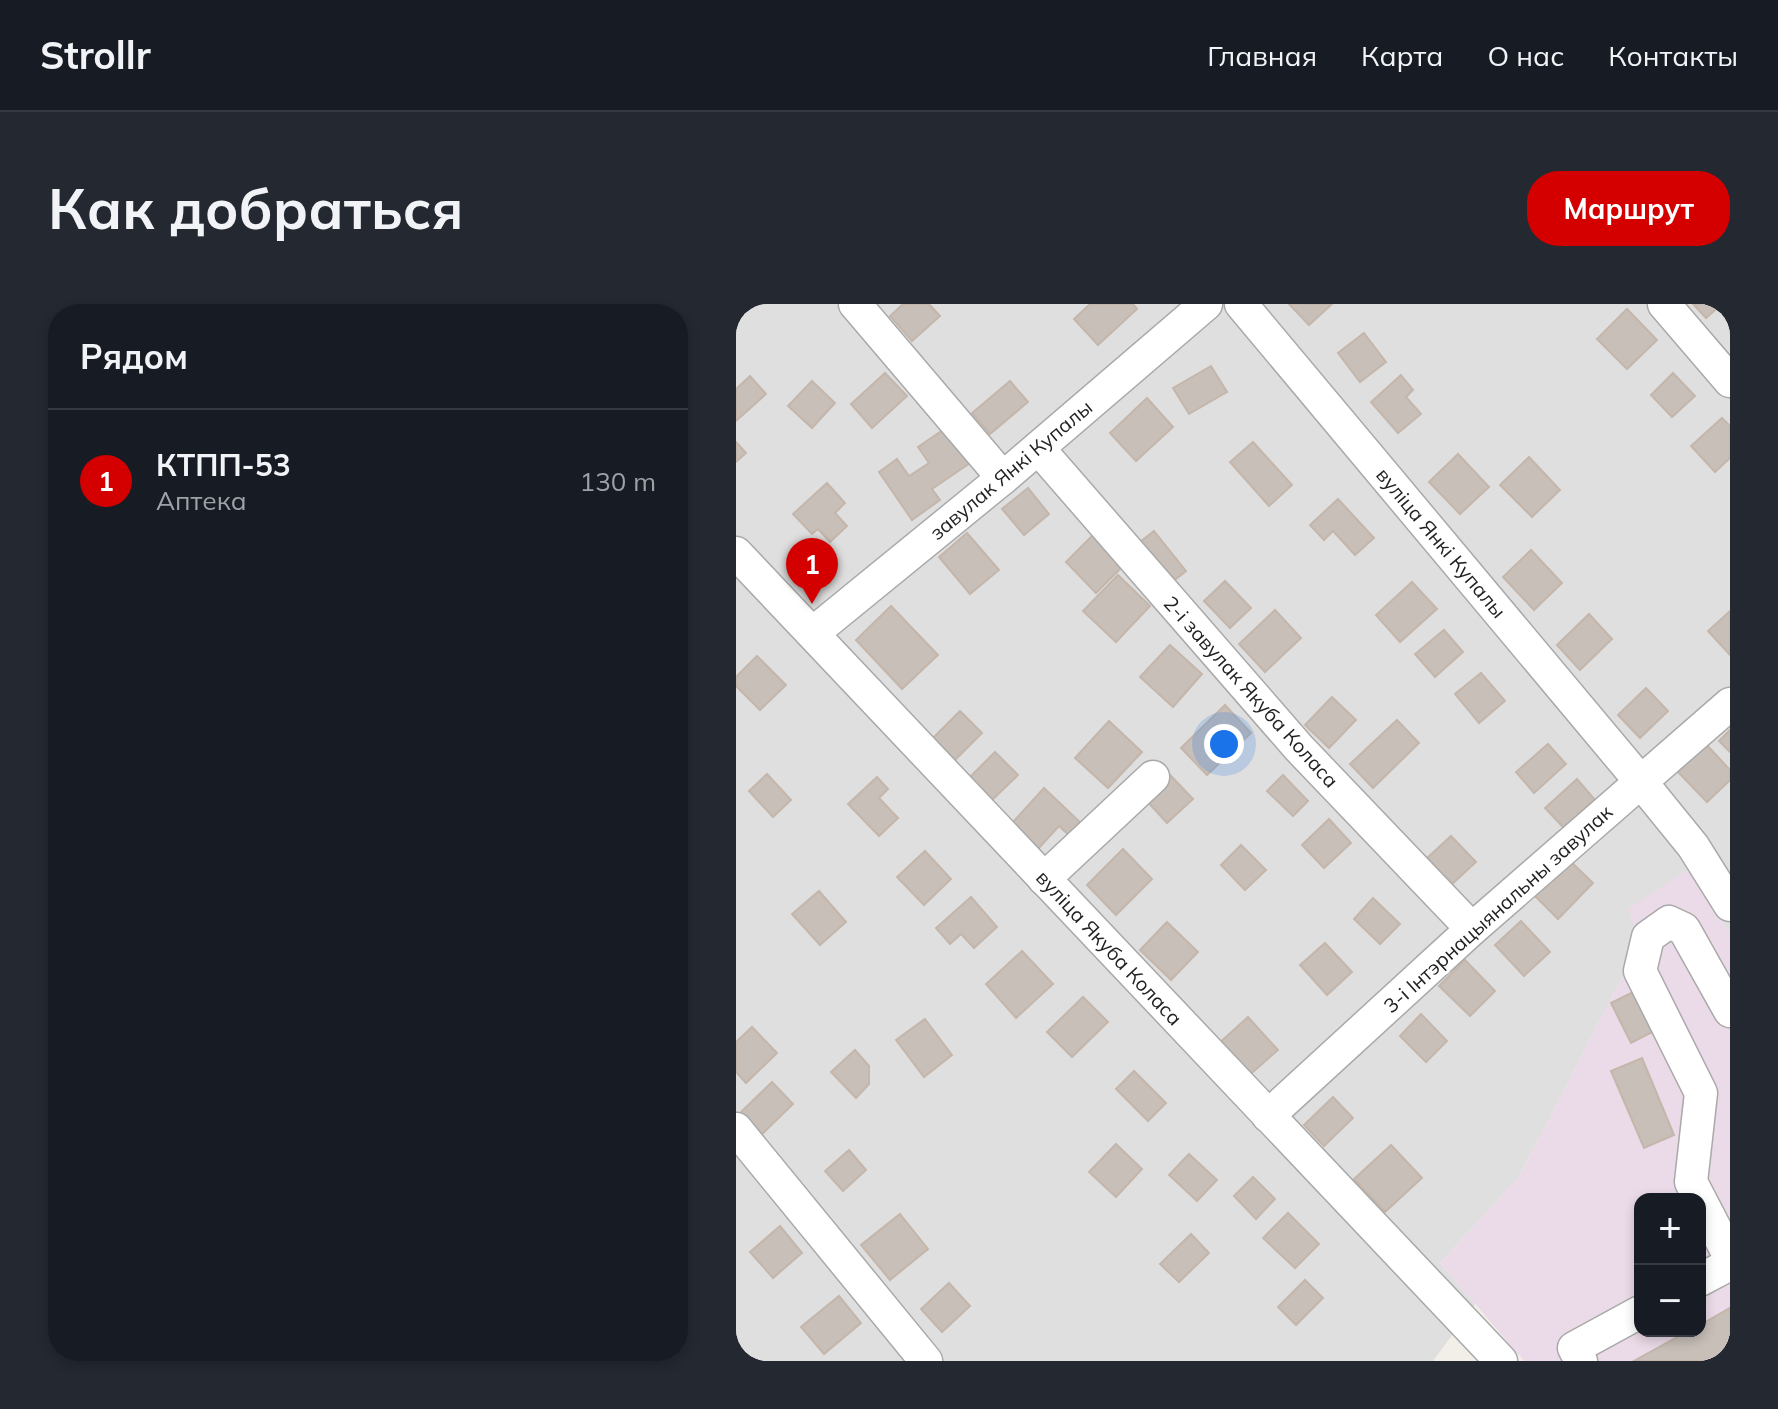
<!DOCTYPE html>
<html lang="ru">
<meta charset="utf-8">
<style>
body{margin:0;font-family:Mulish,sans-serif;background:#242831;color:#f1f3f6}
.controls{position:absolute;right:24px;bottom:24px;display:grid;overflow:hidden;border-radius:16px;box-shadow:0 4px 12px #0003}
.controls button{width:72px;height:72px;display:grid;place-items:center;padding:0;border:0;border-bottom:2px solid #363941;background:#171b24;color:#f1f3f6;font:40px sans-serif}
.you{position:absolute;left:488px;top:440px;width:28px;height:28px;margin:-20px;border:6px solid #fff;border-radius:50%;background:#1a73e8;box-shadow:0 0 0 12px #1a73e833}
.badge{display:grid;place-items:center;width:52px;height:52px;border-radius:50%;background:#d40000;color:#fff;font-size:26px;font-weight:700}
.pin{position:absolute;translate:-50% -66px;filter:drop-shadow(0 2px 4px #0008)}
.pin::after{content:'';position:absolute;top:42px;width:28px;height:24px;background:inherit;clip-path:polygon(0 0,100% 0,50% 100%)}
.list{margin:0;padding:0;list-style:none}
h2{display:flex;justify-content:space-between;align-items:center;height:104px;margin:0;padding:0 32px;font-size:34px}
h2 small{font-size:26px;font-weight:400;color:#9ea1a6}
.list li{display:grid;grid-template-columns:52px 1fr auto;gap:24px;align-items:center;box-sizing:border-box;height:144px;padding:0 32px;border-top:2px solid #363941}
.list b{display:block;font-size:30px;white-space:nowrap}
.list p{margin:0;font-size:26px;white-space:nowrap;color:#9ea1a6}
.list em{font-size:26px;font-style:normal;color:#9ea1a6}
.map{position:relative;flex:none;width:994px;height:1057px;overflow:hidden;border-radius:32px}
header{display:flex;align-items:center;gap:48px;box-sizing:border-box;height:112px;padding:0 40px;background:#171b24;border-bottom:2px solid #363941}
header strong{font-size:38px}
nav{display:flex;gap:44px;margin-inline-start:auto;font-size:28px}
.intro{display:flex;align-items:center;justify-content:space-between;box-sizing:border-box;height:192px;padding:0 48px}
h1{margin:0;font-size:56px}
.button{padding:20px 36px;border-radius:32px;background:#d40000;color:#fff;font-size:28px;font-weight:700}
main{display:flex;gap:48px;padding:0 48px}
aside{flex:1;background:#171b24;border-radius:32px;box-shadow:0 4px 12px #0003}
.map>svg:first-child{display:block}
.residential{fill:#e0dfdf}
.industrial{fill:#ebdbe8;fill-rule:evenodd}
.building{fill:#c7bfb8;stroke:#c4b6ab;stroke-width:2}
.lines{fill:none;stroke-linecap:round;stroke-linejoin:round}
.minor-casing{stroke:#a9a9a9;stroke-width:35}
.minor{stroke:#fff;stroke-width:32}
.labels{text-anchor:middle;stroke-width:6;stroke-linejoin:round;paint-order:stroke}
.street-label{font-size:20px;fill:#222;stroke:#fff}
</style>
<header>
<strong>Strollr</strong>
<nav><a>Главная</a><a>Карта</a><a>О нас</a><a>Контакты</a></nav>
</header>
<div class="intro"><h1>Как добраться</h1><a class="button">Маршрут</a></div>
<main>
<aside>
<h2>Рядом<small></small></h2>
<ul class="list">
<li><span class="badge">1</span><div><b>КТПП-53</b><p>Аптека</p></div><em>130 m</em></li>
</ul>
</aside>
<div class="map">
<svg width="994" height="1057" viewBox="0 0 994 1057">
<rect width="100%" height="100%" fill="#f2efe9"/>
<polygon class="residential" points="0,0 994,0 994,631 955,563 904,639 783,873 704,959 739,1000 697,1057 0,1057"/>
<path class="industrial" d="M955 563 994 631V1057H788L704 959 783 873 904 639 892 605ZM904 895H964V1027H904Z"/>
<g class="building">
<polygon points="167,0 193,0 204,12 176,37 154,12"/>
<polygon points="354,0 397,0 401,5 362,41 338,15"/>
<polygon points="553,0 596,0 573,21"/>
<polygon points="957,0 986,0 970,14"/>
<polygon points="891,5 921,36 891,65 861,35"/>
<polygon points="628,29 650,58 624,78 602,49"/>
<polygon points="475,62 491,88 453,110 437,84"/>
<polygon points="149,69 171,92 136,124 115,100"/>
<polygon points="937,69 959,92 936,113 915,91"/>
<polygon points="665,71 677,86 670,93 685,110 662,129 635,98"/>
<polygon points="14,72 30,90 0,117 0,85"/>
<polygon points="76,77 99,99 76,124 52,102"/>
<polygon points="274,77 292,98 254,130 236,109"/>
<polygon points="411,94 437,123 400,157 374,129"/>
<polygon points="986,114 994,122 994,154 979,168 955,142"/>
<polygon points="213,122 237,157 196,185 204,196 176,216 143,168 161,155 173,172 193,159 182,143"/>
<polygon points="0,138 10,149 0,158"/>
<polygon points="517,138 556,181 533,202 494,158"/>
<polygon points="722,150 753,183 724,210 693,178"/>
<polygon points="793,153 824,186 796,213 764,181"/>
<polygon points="91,179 109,199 99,209 111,222 94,238 82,225 76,230 57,210"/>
<polygon points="292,184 313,210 288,231 266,205"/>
<polygon points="602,195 638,234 619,251 597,227 588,236 574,221"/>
<polygon points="418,227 450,267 431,282 399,242"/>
<polygon points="231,229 263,266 234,290 203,253"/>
<polygon points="357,231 388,261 360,289 330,258"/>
<polygon points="795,246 826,279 798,306 767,273"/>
<polygon points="382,271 414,302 380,338 347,307"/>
<polygon points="489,277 515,304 494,324 468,297"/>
<polygon points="676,278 701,305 664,338 640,311"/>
<polygon points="155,302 202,351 166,385 120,336"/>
<polygon points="539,306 565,334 529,368 503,340"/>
<polygon points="994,307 994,351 972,327"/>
<polygon points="853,310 876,335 844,366 821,341"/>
<polygon points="708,326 727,348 699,373 679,350"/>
<polygon points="434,341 466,370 437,403 404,373"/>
<polygon points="21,352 50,381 24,406 0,382 0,373"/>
<polygon points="745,369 769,397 743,419 719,390"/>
<polygon points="910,384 932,407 904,434 882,411"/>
<polygon points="596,393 620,416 593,444 569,421"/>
<polygon points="489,401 515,429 471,471 445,444"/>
<polygon points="224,407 246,429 219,456 197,434"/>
<polygon points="661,416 683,439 637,484 614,460"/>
<polygon points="373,417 406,448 372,484 339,454"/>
<polygon points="994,426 994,448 983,437"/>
<polygon points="969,439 994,466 994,476 971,498 940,466"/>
<polygon points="812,440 830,460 798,489 780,468"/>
<polygon points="259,448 282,471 256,496 234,473"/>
<polygon points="31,470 55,496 37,513 13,487"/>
<polygon points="434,471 457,495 431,519 409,495"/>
<polygon points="547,471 572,497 557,512 531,487"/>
<polygon points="141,473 152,485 143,494 162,514 143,532 112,500"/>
<polygon points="841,475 859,496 828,524 809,504"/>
<polygon points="308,484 348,522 336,534 323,522 302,545 276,519"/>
<polygon points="593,515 615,539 588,564 566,541"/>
<polygon points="715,532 740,558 715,581 691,554"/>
<polygon points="505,541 530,566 509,586 485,561"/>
<polygon points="387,545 416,575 380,611 351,581"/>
<polygon points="189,547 215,575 188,601 161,573"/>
<polygon points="830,553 857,579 822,615 796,589"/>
<polygon points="83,587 110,618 84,641 56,610"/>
<polygon points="235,593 261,623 238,644 225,630 214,640 200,624"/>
<polygon points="637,594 664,620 644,640 618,615"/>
<polygon points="785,617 814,648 788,672 759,641"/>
<polygon points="431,618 462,648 435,676 404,646"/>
<polygon points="589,639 616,668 591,691 564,661"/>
<polygon points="286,647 317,680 280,714 250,680"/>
<polygon points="729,656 759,687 734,712 703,682"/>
<polygon points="905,684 924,724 895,739 875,699"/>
<polygon points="347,693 372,718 336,753 311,728"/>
<polygon points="685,710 711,737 690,758 664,732"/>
<polygon points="512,713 542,746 510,774 481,741"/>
<polygon points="189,715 216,751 188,773 160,736"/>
<polygon points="16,723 41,749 10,779 0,768 0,738"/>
<polygon points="119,746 133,762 133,780 120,794 95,768"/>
<polygon points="906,754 938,831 908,844 875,767"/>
<polygon points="398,767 430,799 412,817 380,785"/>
<polygon points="36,778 57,800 25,831 4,809"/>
<polygon points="597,793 617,814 588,842 568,821"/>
<polygon points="380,840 406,865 380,893 353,868"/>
<polygon points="655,841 686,874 649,908 618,875"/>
<polygon points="113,846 130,866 107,887 89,867"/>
<polygon points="453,850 481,876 461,897 433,871"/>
<polygon points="517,873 539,895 520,915 498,892"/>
<polygon points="552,909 583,940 559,964 527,934"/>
<polygon points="164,910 192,945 154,976 125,941"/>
<polygon points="44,922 66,949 37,974 14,948"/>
<polygon points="455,930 473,949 443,978 424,960"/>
<polygon points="569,976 587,994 560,1021 542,1003"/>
<polygon points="213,979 234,1002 206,1028 185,1005"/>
<polygon points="103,992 125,1019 88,1050 65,1023"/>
<polygon points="994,1004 994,1057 898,1057 952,1027 964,1027 964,1021"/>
</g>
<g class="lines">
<g class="minor-casing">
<g id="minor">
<polyline points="119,0 267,174"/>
<polyline points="505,0 905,478 957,542 994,601"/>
<polyline points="928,0 994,77"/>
<polyline points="302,144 563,444 736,625"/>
<polyline points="0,249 765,1057"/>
<polyline points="77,329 267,174 470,0"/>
<polyline points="308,575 417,473"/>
<polyline points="994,707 948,625 933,618 912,633 904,667 965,789 955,878 994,953"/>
<polyline points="532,812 736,625 994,400"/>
<polyline points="0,825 190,1057"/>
<polyline points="964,976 994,960"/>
<polyline points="845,1057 838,1044 904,1008"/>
</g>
</g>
<use href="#minor" class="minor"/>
</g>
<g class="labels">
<g class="street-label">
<text transform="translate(275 166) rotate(-40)" y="7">завулак Янкі Купалы</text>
<text transform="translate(705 239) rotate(50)" y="7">вуліца Янкі Купалы</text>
<text transform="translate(515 388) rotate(48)" y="7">2-і завулак Якуба Коласа</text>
<text transform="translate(762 605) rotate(-42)" y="7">3-і Інтэрнацыянальны завулак</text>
<text transform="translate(373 644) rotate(47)" y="7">вуліца Якуба Коласа</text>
</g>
</g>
</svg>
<div class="controls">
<button>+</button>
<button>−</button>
</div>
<div class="you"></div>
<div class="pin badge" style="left:76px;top:300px">1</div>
</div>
</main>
